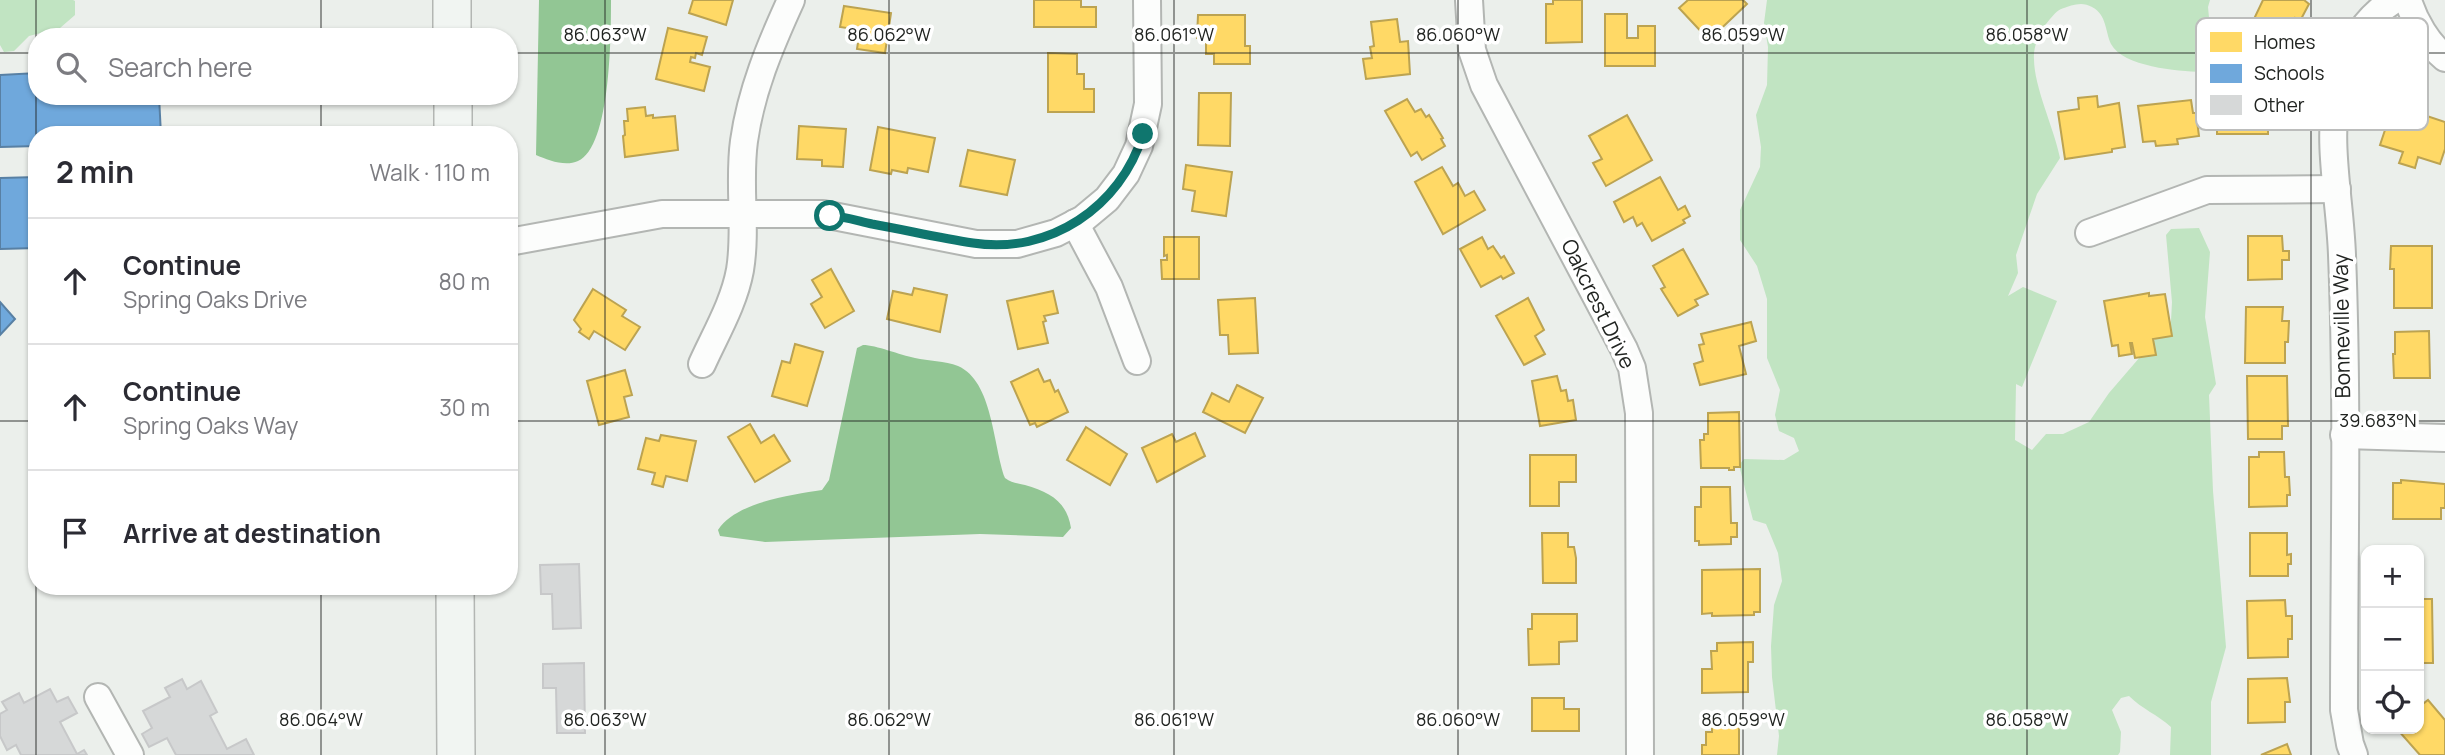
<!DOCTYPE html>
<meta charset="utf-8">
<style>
body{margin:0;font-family:Manrope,sans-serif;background:#f2f2f3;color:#2b2b33}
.controls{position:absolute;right:21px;bottom:21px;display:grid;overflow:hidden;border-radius:14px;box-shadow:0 2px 5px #0004}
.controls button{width:63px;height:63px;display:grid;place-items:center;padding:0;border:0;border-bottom:2px solid #e1e1e2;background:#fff;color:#2b2b33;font:35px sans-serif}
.stop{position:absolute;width:21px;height:21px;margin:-16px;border:5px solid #0f766e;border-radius:50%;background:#fff}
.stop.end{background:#0f766e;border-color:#fff;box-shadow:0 2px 7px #0008}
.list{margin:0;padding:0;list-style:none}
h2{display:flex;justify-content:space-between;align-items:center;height:91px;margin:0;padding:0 28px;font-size:30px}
h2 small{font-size:23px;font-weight:400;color:#7c7c81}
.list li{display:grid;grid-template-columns:46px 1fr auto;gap:21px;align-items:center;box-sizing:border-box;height:126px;padding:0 28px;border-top:2px solid #e1e1e2}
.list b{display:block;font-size:26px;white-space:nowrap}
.list p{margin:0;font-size:23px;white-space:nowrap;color:#7c7c81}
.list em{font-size:23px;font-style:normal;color:#7c7c81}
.icon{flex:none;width:38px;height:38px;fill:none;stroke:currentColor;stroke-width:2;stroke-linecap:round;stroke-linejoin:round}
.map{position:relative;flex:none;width:2445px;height:755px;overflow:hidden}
.search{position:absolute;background:#fff;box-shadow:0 2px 5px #0004;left:28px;top:28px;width:490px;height:77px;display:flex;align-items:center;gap:18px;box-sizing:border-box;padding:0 24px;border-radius:28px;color:#7c7c81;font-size:26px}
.panel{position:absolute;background:#fff;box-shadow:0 2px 5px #0004;left:28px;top:126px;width:490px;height:469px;border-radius:28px}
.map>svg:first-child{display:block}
.green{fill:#c1e4c2}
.water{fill:#92c694}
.homes{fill:#ffd966;stroke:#bca351;stroke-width:2}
.schools{fill:#6fa8dc;stroke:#5880a4;stroke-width:2}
.building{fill:#d6d8d8;stroke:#c7c8c9;stroke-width:2}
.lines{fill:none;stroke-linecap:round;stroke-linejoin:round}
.minor-casing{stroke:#b3b6b3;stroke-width:30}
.secondary-casing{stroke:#b3b6b3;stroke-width:40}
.minor{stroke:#fcfdfc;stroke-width:26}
.secondary{stroke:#f1f5f2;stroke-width:37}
.route{stroke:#0f766e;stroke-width:9}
.ticks{fill:none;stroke:#212421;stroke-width:2;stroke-opacity:0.45}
.labels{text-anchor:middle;stroke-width:7;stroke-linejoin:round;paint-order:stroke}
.street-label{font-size:21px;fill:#212421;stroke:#fff}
.key{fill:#fff;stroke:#bcbdbc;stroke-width:2}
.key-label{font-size:19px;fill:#212421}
.ticks-label{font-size:18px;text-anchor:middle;fill:#212421;stroke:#fff;stroke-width:7;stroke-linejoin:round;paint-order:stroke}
</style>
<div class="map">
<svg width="2445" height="755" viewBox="0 0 2445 755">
<rect width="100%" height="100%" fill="#ebefeb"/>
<g class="green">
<polygon points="0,0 73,0 75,1 75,15 60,28 29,36 14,51 4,52 0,45"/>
<path d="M1767 0H2210L2208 7 2213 60 2201 72C2178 71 2123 67 2111 44 2105 31 2107 15 2092 7 2082 1 2072 5 2061 9 2055 12 2051 18 2046 24 2039 32 2033 48 2034 59 2034 87 2054 128 2060 158L2037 194 2016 255 2018 273 2008 296 2023 287 2057 301 2022 387 2016 384 2015 440 2032 450 2046 434H2063L2089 422 2109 393 2171 321 2172 302 2166 235 2171 229 2199 228 2210 252 2205 317 2216 384 2209 395 2213 491 2226 647 2211 702V755H2170L2171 727C2158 715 2142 709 2129 696L2121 698 2112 710 2121 732 2120 752 2118 755H1777L1779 736 1772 677 1771 646 1774 605 1782 581 1778 553 1766 524 1753 520 1739 465 1744 459 1784 460 1799 451 1794 438 1779 431 1775 415 1780 390 1767 358V299L1757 266 1740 240V210L1760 167 1761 147 1756 115 1767 85 1768 47 1764 23Z"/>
</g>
<g class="water">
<path d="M539 0H611C611 33 611 147 578 161 565 167 548 160 536 155Z"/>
<path d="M863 345C876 345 900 355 915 358 928 361 945 361 958 366 993 381 993 446 1005 478 1012 483 1017 483 1025 485 1050 492 1067 502 1071 528L1063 537 980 534 765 542 720 536 718 530C736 502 791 495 822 490L829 480 857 348Z"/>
</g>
<g class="homes">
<polygon points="693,0 733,0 726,25 689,13"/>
<polygon points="1034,0 1081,0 1081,7 1096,7 1096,27 1034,27"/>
<polygon points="1553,0 1582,0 1582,42 1546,43 1546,4 1553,4"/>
<polygon points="1688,0 1743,0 1747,4 1709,40 1679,8"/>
<polygon points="2263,0 2304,0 2309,4 2300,21 2295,18 2284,37 2253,21"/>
<polygon points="844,6 891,13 885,53 857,49 860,30 840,27"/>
<polygon points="1605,14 1627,14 1627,38 1638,38 1638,26 1655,26 1655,66 1605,66"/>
<polygon points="1198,15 1245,15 1245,46 1250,46 1250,64 1214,64 1214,54 1206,54 1206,38 1197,38"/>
<polygon points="1397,19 1400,42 1408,41 1410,74 1366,79 1363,59 1372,58 1370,47 1374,46 1371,22"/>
<polygon points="668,28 707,37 702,55 696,53 695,58 691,57 690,62 710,67 704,91 656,79"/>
<polygon points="1048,53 1077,54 1077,74 1084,74 1084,89 1094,89 1094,112 1048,112"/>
<polygon points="2239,79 2255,79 2256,93 2279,92 2280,127 2268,127 2268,134 2217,134 2217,93 2239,93"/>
<polygon points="1199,93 1231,93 1230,146 1198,145"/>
<polygon points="2097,96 2098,107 2119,103 2125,147 2112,149 2112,152 2065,159 2058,112 2079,109 2078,98"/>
<polygon points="1407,99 1415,112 1421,109 1426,117 1429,115 1443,138 1441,139 1445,146 1422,160 1417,152 1411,156 1385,111"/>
<polygon points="2191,100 2193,113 2196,113 2199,136 2177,139 2178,144 2156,146 2155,141 2143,142 2138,106"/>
<polygon points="645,107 646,116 653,115 653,118 675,116 678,150 625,157 623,136 625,135 624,121 628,121 627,109"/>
<polygon points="2403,108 2445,122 2445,149 2440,164 2418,157 2415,168 2399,163 2403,152 2380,145 2392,109 2402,112"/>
<polygon points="1627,115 1652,160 1606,186 1593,163 1602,159 1589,136"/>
<polygon points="799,126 846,129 843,167 822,166 822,160 797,159"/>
<polygon points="878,127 935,138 928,172 908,168 907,173 892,170 891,174 870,170"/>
<polygon points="968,150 1015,160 1007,195 960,186"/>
<polygon points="1186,165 1232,172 1226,216 1192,211 1195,191 1183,189"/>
<polygon points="1442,167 1453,186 1458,183 1465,196 1474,191 1485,210 1443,234 1415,182"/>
<polygon points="1660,177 1678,210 1685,206 1690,216 1683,220 1685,223 1652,241 1642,223 1637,226 1633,217 1624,222 1614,202"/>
<polygon points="2248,236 2282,236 2283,251 2289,251 2289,260 2282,260 2282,279 2248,280"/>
<polygon points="1164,237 1199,237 1199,279 1162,279 1161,260 1167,260 1167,255 1164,256"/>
<polygon points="1482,237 1488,249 1493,246 1501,258 1504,256 1514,273 1503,279 1501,276 1481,287 1460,249"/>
<polygon points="2391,246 2432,246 2432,308 2394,308 2394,269 2390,269"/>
<polygon points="1683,249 1708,294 1695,300 1698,305 1678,316 1661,289 1665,287 1653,266"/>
<polygon points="831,269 854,311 825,328 811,304 822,297 812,280"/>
<polygon points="914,288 947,295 940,332 887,319 893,291 912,295"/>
<polygon points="593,289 626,310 622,316 640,327 625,350 594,331 589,339 579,332 581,329 574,320"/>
<polygon points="1053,291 1058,313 1044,316 1046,321 1043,322 1048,343 1018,349 1007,301"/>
<polygon points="2149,293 2149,296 2165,294 2172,336 2153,339 2156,355 2135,358 2132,343 2130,343 2132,354 2119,356 2118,345 2112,346 2104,301"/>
<polygon points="1255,298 1258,353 1229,354 1228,335 1220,335 1218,300"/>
<polygon points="1528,298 1544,330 1535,336 1545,354 1524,365 1496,316"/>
<polygon points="2246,307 2283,307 2282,321 2289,321 2288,342 2285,342 2285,363 2245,363"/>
<polygon points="1751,322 1756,341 1739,346 1746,374 1700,385 1694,364 1703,361 1699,345 1704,344 1701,334"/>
<polygon points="2429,331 2430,378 2394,378 2393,354 2395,354 2395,332"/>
<polygon points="795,344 823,352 807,406 772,396 782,361 790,363"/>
<polygon points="1038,369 1044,382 1050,380 1055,392 1058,390 1068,412 1037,427 1035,423 1030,425 1011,382"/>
<polygon points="625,370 632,395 624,397 629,417 599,425 587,381"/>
<polygon points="1557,376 1561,391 1566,390 1568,401 1573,400 1576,420 1540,426 1532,381"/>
<polygon points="2247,376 2287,376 2288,426 2282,426 2282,439 2248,439"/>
<polygon points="1237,385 1263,398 1245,433 1203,412 1212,393 1229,402"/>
<polygon points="1739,412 1740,467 1734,467 1734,470 1729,470 1729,468 1701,468 1700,440 1704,440 1704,434 1708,434 1708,413"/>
<polygon points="750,424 761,443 774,435 790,461 755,482 728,437"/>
<polygon points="1086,427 1127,454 1110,485 1067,460"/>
<polygon points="1195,433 1205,456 1157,482 1142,448 1172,434 1176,442"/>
<polygon points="661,435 696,441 687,481 666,476 663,487 652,484 655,473 638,469 646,438 659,441"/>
<polygon points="2259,452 2284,452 2285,477 2289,477 2290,495 2287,495 2287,506 2249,507 2249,457 2259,457"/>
<polygon points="1530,455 1576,455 1576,482 1559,482 1559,506 1530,506"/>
<polygon points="2401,480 2445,484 2445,508 2441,508 2441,519 2393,519 2393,483 2401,483"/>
<polygon points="1701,487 1730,487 1731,523 1737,523 1737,537 1731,537 1731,544 1699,545 1699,541 1695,541 1695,507 1701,507"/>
<polygon points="1542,533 1568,533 1568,547 1574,547 1576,558 1576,583 1543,583"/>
<polygon points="2250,533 2287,533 2287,555 2291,554 2291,564 2288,564 2288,576 2250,576"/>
<polygon points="1760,569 1760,612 1754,612 1754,615 1712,616 1712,613 1702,614 1702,570"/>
<polygon points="2419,599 2432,599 2433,663 2419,663"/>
<polygon points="2285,600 2286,616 2292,616 2292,639 2288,639 2288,657 2248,658 2247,601"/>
<polygon points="1532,614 1577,614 1577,641 1559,642 1559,664 1529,665 1528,629 1532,629"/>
<polygon points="1753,642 1753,662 1748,662 1748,692 1702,693 1702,669 1712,669 1711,651 1717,651 1717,643"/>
<polygon points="2287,678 2290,702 2285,702 2285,722 2248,723 2248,679"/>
<polygon points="1532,698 1564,698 1564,709 1579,709 1579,731 1532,731"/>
<polygon points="2428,700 2445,720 2445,755 2420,755 2397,729 2419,729 2419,707"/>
<polygon points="1739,722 1739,755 1702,755 1702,745 1706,745 1706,732 1712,732 1712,723"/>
<polygon points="2287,744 2291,755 2261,755"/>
</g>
<g class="schools">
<polygon points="37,73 37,96 159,96 161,135 37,135 37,146 0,147 0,75"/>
<polygon points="37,177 37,248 0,249 0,178"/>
<polygon points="0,302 15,319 0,335"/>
</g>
<g class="building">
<polygon points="579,564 581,628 553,629 552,594 541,594 540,565"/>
<polygon points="584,663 585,733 557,733 556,688 543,688 543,664"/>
<polygon points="182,679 187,689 201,681 217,712 210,716 227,749 246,739 254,755 176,755 167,738 149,747 142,734 152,728 143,711 170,697 165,688"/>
<polygon points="50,689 57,702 68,697 77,713 60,722 77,754 84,750 87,755 21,755 16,745 7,750 0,736 0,714 7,710 2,702 19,693 24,703"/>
</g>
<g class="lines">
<g class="minor-casing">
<g id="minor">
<polyline points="1469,0 1472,50 1484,85 1624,349 1632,368 1639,413 1640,755"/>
<path d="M2408 0C2414 21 2428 44 2445 58"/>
<polyline points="1075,223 1109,287 1137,361"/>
<polyline points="2089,233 2207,190 2337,189"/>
<polyline points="509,242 662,214 823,214 976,244 1017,244 1056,233 1083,219 1107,199 1126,174 1139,146 1148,104 1147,0"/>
<path d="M702 364C716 333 734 303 740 270 747 228 738 184 744 141 751 91 770 46 791 0"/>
<polyline points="2344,435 2445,438"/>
<polyline points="98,697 130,755"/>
<path d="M2354 755 2350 744 2344 710C2344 559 2348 405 2342 255 2340 198 2326 142 2338 86 2346 50 2362 20 2394 0"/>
</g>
</g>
<g class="secondary-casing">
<g id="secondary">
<polyline points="452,0 452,37"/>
<polyline points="453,96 453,135"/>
<polyline points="455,586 456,755"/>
</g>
</g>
<use href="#minor" class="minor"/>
<use href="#secondary" class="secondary"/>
</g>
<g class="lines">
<path class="route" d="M830 216C844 216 858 221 872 224 906 230 939 238 973 243 1049 255 1121 207 1143 134"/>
</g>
<path class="ticks" d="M36 0V755M321 0V37M605 0V755M889 0V755M1174 0V755M1458 0V755M1743 0V755M2027 0V755M2311 0V755M0 53H37M509 53H2445M321 96V135M0 421H37M509 421H2445M321 586V755"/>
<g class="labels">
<g class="street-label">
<text transform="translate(1598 304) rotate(64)" y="7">Oakcrest Drive</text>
<text transform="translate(2342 326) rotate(-91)" y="7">Bonneville Way</text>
</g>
</g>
<rect x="2196" y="18" width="232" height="112" rx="10" class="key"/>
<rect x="2210" y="32" width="32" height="20" fill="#ffd966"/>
<rect x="2210" y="64" width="32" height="19" fill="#6fa8dc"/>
<rect x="2210" y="95" width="32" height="20" fill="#d6d8d8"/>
<g class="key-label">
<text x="2254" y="49">Homes</text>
<text x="2254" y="80">Schools</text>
<text x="2254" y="112">Other</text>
</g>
<g class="ticks-label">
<text x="605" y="41">86.063°W</text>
<text x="889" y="41">86.062°W</text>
<text x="1174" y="41">86.061°W</text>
<text x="1458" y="41">86.060°W</text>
<text x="1743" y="41">86.059°W</text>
<text x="2027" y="41">86.058°W</text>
<text x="2378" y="427">39.683°N</text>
<text x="321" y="726">86.064°W</text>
<text x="605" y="726">86.063°W</text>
<text x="889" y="726">86.062°W</text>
<text x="1174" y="726">86.061°W</text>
<text x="1458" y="726">86.060°W</text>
<text x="1743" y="726">86.059°W</text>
<text x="2027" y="726">86.058°W</text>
</g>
</svg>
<div class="controls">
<button>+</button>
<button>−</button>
<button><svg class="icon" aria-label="locate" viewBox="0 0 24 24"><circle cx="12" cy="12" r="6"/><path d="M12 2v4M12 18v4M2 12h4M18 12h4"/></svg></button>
</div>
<div class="stop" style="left:830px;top:216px"></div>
<div class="stop end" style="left:1143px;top:134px"></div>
<div class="search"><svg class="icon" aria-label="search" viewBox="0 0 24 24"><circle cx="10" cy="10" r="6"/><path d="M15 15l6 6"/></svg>Search here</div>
<section class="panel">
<h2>2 min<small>Walk · 110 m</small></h2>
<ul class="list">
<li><svg class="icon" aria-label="ahead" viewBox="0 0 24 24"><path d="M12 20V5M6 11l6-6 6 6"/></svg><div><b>Continue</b><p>Spring Oaks Drive</p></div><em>80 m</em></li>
<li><svg class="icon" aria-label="ahead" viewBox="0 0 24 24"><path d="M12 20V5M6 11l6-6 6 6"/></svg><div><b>Continue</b><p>Spring Oaks Way</p></div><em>30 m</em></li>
<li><svg class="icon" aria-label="arrive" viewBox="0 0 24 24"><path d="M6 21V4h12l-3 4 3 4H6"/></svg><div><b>Arrive at destination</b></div></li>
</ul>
</section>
</div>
